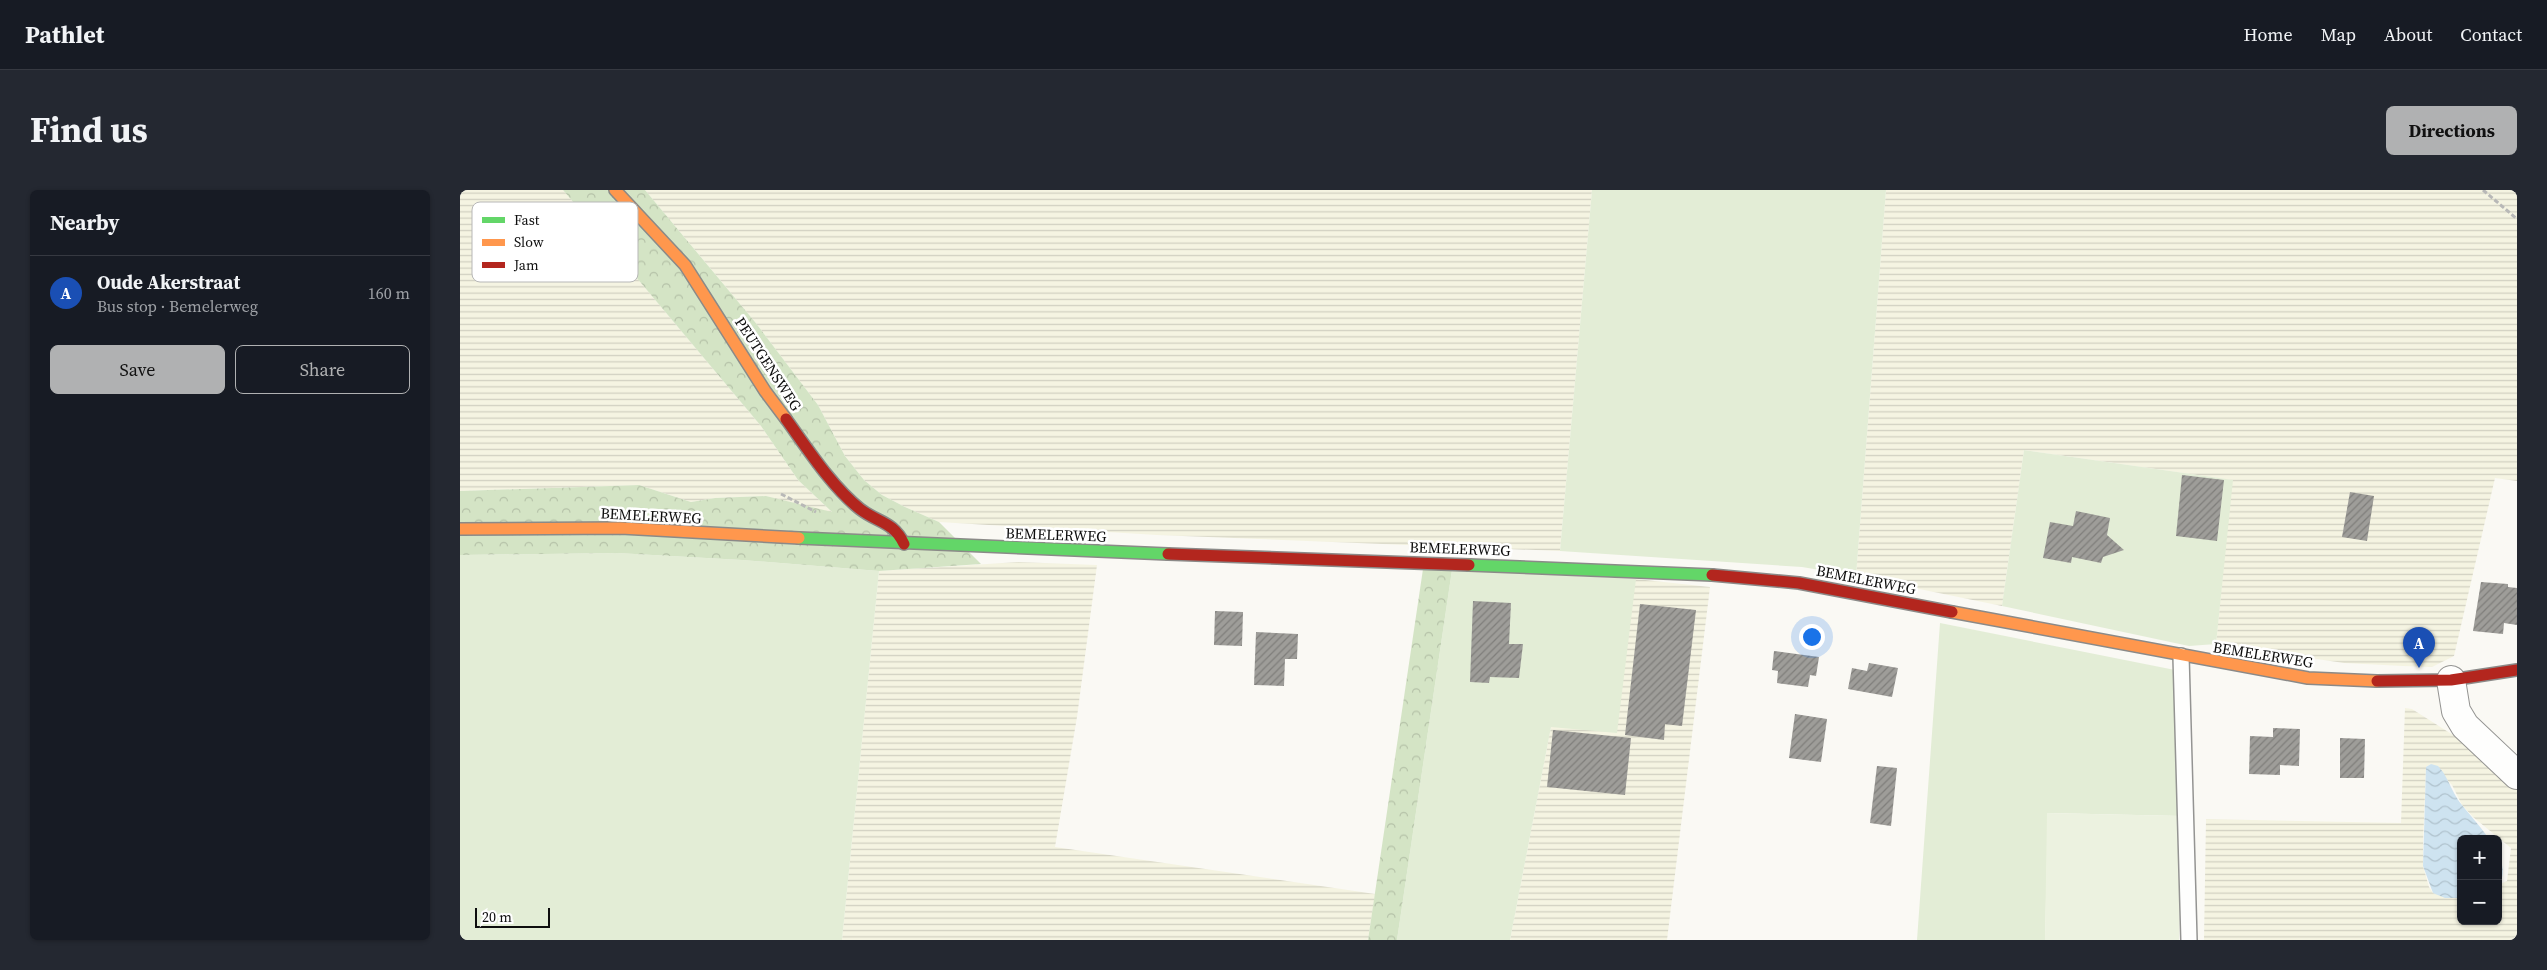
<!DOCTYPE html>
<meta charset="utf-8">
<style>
body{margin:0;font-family:"Source Serif 4",serif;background:#242831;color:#f1f3f6}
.controls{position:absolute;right:15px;bottom:15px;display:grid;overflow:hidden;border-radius:8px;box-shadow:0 1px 4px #0004}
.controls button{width:45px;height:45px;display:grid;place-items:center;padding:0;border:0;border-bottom:1px solid #363941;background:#171b24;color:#f1f3f6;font:25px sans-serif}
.scale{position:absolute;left:15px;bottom:12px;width:75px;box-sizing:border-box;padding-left:5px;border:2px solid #0e0e0e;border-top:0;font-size:14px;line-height:18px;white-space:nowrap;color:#0e0e0e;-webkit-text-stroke:4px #fff;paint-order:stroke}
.you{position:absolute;left:1351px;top:446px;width:18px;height:18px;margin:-12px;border:4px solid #fff;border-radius:50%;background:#1a73e8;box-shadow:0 0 0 8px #1a73e833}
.badge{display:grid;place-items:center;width:32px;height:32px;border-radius:50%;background:#b0b1b2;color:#fff;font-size:16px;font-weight:700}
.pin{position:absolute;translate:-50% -41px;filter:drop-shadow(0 1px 2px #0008)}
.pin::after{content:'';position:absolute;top:26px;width:18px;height:15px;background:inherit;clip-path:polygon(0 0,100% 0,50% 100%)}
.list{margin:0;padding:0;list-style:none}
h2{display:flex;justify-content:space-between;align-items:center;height:65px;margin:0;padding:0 20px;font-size:21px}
h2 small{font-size:16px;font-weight:400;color:#9ea1a6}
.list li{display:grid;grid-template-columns:32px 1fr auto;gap:15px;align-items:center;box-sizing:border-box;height:75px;padding:0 20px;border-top:1px solid #363941}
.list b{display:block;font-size:19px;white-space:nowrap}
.list p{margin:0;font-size:16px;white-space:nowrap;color:#9ea1a6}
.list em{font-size:16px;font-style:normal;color:#9ea1a6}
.actions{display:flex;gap:10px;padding:15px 20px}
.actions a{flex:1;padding:11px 0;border:1px solid #b0b1b2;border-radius:8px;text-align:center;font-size:18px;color:#b0b1b2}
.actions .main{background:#b0b1b2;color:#111}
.map{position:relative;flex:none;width:2057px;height:750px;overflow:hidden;border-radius:8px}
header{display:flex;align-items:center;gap:30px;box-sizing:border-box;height:70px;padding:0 25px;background:#171b24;border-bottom:1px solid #363941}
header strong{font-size:24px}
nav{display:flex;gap:28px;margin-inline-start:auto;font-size:18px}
.intro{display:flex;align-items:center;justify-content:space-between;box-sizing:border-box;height:120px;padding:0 30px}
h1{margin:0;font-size:35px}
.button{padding:12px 22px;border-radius:8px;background:#b0b1b2;color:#111;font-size:18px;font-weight:700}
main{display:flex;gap:30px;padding:0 30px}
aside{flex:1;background:#171b24;border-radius:8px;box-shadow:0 1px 4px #0004}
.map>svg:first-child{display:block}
.farmland{fill:url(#farmland-rules);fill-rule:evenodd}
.grass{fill:#e3edd6}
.forest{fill:url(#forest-crowns)}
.pitch{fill:#ecf2e0}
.water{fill:url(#water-waves)}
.building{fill:url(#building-hatch)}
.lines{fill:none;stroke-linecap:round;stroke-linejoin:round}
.lane-casing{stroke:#949492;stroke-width:18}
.street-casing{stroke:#949492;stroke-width:30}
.fast-casing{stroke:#8b8a88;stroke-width:14}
.slow-casing{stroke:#8b8a88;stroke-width:14}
.jam-casing{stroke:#8b8a88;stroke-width:14}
.path{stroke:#b8b8b7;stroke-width:3;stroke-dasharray:5 2.5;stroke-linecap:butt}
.lane{stroke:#fefefd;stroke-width:15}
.street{stroke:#fefefd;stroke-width:28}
.fast{stroke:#63d668;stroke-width:11}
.slow{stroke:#ff974d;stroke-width:11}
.jam{stroke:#b3261e;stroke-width:11}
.labels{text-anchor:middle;stroke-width:5;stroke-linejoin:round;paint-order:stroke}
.street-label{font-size:15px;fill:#0e0e0e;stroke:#fff}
.key{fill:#fff;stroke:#b7b7b7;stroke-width:1}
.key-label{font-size:14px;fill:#0e0e0e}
</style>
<header>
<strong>Pathlet</strong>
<nav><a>Home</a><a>Map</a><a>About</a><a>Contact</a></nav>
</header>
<div class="intro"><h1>Find us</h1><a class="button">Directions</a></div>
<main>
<aside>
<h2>Nearby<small></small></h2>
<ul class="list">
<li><span class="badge" style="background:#1a4fb4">A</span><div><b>Oude Akerstraat</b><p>Bus stop · Bemelerweg</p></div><em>160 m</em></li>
</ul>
<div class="actions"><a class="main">Save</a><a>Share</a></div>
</aside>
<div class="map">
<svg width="2057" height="750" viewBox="0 0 2057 750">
<defs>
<pattern id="farmland-rules" width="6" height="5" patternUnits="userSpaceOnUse" patternTransform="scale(1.25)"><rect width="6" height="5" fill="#f5f4e2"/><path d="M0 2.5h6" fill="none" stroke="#d1d0c1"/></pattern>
<pattern id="forest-crowns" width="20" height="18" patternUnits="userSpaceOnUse" patternTransform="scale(1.25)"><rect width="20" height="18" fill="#d4e4c5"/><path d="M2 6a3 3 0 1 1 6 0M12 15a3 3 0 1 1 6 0" fill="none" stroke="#b5c2a8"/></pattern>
<pattern id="water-waves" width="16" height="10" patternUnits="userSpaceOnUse" patternTransform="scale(1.25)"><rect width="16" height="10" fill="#cee3f0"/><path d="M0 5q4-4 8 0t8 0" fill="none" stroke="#b0c2cd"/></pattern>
<pattern id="building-hatch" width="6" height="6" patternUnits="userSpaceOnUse" patternTransform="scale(1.25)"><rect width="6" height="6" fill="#9e9d99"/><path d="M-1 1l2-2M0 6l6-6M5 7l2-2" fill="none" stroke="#7f7e7b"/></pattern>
</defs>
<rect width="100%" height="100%" fill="#faf9f4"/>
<g class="farmland">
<polygon points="0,0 103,0 301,236 338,290 373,323 306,306 255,308 231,312 179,295 0,301"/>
<polygon points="185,0 1132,0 1100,361 697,345 479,332 445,317 422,305 404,290 385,266 358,215 295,132"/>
<polygon points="1426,0 2057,0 2057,291 2035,288 1994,466 1972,477 1943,476 1884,473 1756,454 1772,290 1564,260 1542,416 1396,386"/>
<polygon points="558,372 637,375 617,527 595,657 915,704 908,750 382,750 419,381"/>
<polygon points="1176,389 1250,397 1207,750 1050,750 1091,537"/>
<path d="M1945 518 1952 519 1993 545 2057 592V750H1744L1746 629 1941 633ZM1971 574 1992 595 2002 615 2013 627 2051 658 2047 691 2038 695V731H2001V708L1973 703 1969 697 1963 676V654L1966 577Z"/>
</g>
<g class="grass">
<polygon points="1132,0 1426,0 1396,386 1342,377 1100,361"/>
<polygon points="1564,260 1773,290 1756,454 1729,456 1542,416"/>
<polygon points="157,363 282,370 419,381 382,750 0,750 0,365"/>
<polygon points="992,380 1176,389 1157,543 1091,537 1050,750 937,750"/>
<polygon points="1480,433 1725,482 1722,626 1588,623 1585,750 1457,750"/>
</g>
<g class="forest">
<polygon points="103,0 185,0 295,132 358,215 385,266 404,290 422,305 445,317 479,332 521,374 419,381 282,370 157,363 0,365 0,301 179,295 231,312 255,308 306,306 372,322 338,290 301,236"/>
<polygon points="963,379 992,380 937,750 908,750"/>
</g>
<polygon class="pitch" points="1587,623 1722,626 1719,750 1585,750"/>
<path class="water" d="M1971 574 1978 576 1983 582C1990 593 1994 606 2002 615 2016 633 2057 674 2038 695V649H2001V708H1985L1973 703 1963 676 1966 577Z"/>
<g class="building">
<polygon points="1722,285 1764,290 1757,351 1716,346"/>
<polygon points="1890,302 1914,306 1907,351 1882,347"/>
<polygon points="1616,321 1650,328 1647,345 1664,360 1643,367 1641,373 1612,367 1611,373 1583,368 1590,332 1613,336"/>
<polygon points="2021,392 2048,394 2048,397 2057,398 2057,435 2044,433 2043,444 2013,441"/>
<polygon points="1013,411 1051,413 1049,454 1063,454 1059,488 1030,487 1029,493 1010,492"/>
<polygon points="1180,414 1236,420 1222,536 1205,534 1204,550 1165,545"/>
<polygon points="755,421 783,422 782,456 754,455"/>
<polygon points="796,442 838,444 837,469 825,469 824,496 794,495"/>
<polygon points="1314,461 1359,467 1356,486 1350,485 1348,497 1317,493 1318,481 1312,480"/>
<polygon points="1409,473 1438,478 1432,507 1388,499 1392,478 1407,481"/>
<polygon points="1335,524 1367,529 1361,572 1329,568"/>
<polygon points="1813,538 1840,539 1839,576 1820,575 1820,585 1789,584 1790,546 1813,547"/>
<polygon points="1093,540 1171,548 1165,605 1087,597"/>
<polygon points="1880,548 1905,549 1904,588 1880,588"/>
<polygon points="1417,576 1437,578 1431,636 1410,633"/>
</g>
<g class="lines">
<g class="lane-casing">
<polyline id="lane" points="1721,466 1729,750"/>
</g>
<g class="street-casing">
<polyline id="street" points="1991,490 1996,521 2005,536 2057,585"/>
</g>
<g class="fast-casing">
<g id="fast">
<polyline points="339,348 708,364"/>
<polyline points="1009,375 1252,385"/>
</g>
</g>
<g class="slow-casing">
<g id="slow">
<polyline points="155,0 225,75 305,201 326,229"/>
<polyline points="0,339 161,338 339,348"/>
<polyline points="1492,422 1848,488 1917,491"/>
</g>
</g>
<g class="jam-casing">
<g id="jam">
<path d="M326 229C347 258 372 297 400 319 418 333 433 331 444 354"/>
<polyline points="708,364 1009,375"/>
<polyline points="1252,385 1339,393 1492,422"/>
<polyline points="1917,491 1991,490 2057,480"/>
</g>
</g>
<g class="path">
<polyline points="2023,0 2057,29"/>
<polyline points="321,304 356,322"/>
</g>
<use href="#lane" class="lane"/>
<use href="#street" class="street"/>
<use href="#fast" class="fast"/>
<use href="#slow" class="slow"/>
<use href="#jam" class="jam"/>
</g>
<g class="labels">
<g class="street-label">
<text transform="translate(308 174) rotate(57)" y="5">PEUTGENSWEG</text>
<text transform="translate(191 326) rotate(3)" y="5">BEMELERWEG</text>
<text transform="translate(596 345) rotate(2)" y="5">BEMELERWEG</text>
<text transform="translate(1000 359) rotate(2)" y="5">BEMELERWEG</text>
<text transform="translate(1406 390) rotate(11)" y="5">BEMELERWEG</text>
<text transform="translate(1803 465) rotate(9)" y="5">BEMELERWEG</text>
</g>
</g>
<rect x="12" y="12" width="166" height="80" rx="8" class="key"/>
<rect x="22" y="27" width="23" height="6" fill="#63d668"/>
<rect x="22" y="49" width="23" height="7" fill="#ff974d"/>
<rect x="22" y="72" width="23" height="6" fill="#b3261e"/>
<g class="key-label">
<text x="54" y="35">Fast</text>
<text x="54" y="57">Slow</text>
<text x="54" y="80">Jam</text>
</g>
</svg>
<div class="controls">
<button>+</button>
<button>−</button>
</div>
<div class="scale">20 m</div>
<div class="you"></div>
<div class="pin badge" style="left:1959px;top:478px;background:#1a4fb4">A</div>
</div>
</main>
